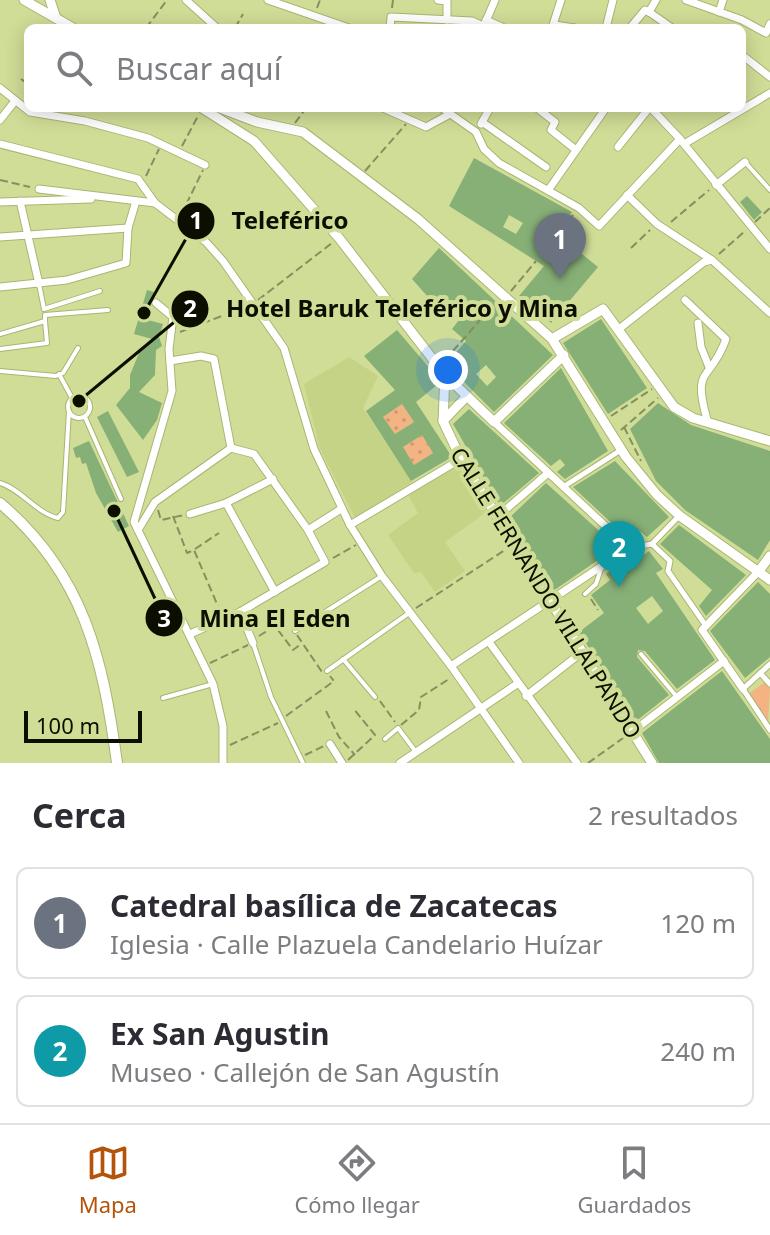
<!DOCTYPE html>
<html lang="es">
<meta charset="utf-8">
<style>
body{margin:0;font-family:"Noto Sans",sans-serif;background:#f7f7f7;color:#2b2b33}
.scale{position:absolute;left:24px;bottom:20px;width:118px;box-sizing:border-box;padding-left:8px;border:4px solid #0c0f00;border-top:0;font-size:22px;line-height:28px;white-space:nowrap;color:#0c0f00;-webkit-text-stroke:6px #d0dd97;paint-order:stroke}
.you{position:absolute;left:448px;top:370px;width:28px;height:28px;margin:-20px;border:6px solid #fff;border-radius:50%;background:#1a73e8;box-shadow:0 0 0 12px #1a73e833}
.badge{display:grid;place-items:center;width:52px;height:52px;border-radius:50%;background:#b45309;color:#fff;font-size:26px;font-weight:700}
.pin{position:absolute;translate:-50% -66px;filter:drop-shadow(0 2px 4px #0008)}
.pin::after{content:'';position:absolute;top:42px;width:28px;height:24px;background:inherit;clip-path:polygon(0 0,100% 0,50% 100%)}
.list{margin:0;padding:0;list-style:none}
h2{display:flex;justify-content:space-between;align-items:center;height:104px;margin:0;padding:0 32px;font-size:34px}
h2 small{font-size:26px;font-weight:400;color:#7c7c81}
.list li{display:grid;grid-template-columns:52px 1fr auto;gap:24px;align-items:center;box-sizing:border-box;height:112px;margin:0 16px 16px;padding:0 16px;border:2px solid #e1e1e2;border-radius:12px}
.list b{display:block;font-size:30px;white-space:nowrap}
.list p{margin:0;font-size:26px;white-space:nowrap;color:#7c7c81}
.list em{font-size:26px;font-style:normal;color:#7c7c81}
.icon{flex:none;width:44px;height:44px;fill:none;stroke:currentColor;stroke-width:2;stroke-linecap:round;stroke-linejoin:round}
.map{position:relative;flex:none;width:770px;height:763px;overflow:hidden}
.search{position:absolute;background:#fff;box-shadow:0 4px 20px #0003;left:24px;right:24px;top:24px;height:88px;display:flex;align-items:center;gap:20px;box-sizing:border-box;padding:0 28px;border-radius:12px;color:#7c7c81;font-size:30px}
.sheet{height:360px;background:#fff}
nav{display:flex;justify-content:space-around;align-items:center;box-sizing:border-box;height:112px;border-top:2px solid #e1e1e2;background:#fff;font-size:22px;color:#7c7c81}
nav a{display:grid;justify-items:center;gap:4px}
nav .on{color:#b45309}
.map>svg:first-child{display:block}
.built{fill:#c5d386}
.grass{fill:url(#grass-tufts)}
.garden{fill:url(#garden-dots)}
.building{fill:#87b077;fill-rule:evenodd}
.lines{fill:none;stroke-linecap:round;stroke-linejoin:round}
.service-casing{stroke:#a9b572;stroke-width:6}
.pedestrian-casing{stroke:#a9b572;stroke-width:7}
.minor-casing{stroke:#a9b572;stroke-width:9}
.tertiary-casing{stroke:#a9b572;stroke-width:11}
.secondary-casing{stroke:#a9b572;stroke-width:12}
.path{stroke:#868f5e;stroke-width:2;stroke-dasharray:8 4;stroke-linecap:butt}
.service{stroke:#fff;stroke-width:4}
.pedestrian{stroke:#fff;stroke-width:5}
.minor{stroke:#fff;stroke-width:7}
.tertiary{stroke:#fff;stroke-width:9}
.secondary{stroke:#fff;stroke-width:10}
.labels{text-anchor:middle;stroke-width:8;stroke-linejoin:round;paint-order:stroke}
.street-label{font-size:22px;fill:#0c0f00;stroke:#d0dd97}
.leader{fill:none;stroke:#0c0f00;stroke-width:3}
.callout-dot{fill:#0c0f00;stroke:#d0dd97;stroke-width:3}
.mark-label{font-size:24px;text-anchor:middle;font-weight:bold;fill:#fff}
.callout-label{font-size:24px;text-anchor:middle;font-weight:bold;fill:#0c0f00;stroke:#d0dd97;stroke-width:8;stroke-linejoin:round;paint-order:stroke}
</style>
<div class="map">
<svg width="770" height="763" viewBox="0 0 770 763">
<defs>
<pattern id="grass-tufts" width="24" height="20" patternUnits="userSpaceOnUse" patternTransform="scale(2)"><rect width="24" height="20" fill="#f3b383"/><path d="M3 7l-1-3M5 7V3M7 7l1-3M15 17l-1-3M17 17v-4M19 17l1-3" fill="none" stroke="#cf996f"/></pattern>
<pattern id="garden-dots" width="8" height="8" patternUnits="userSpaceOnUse" patternTransform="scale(2)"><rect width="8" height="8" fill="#f3b383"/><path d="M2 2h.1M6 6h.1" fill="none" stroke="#cf996f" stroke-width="1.8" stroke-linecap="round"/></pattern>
</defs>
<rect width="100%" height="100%" fill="#d0dd97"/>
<g class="built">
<polygon points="349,357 378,376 363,408 412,482 355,518 320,449 304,384"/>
<polygon points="460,464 488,511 445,542 465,571 435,592 421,572 414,573 388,535 418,513 408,495"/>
</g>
<polygon class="grass" points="765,682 770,688 768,722 747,695"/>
<g class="garden">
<polygon points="402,404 414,422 395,434 383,417"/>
<polygon points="422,435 433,453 414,465 403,447"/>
</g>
<g class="building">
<path d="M474 158 572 212 556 233 598 267 551 323 519 296 544 266 449 206ZM509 215 523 223 516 234 503 227Z"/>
<polygon points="747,196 762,212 754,220 740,202"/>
<path d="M439 248 553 355 494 412 446 364 466 341 452 329 459 320 449 312 442 321 432 311 436 306 412 279ZM486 365 496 377 487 386 476 374Z"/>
<polygon points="147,290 154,292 148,320 163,324 159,337 162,346 156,350 155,375 139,392 162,403 157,420 143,440 116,405 130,388 130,375 139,353 152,339 134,334"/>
<polygon points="601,319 647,388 608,414 563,343"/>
<path d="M397 330 437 377V385L416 402 452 457 411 481 366 411 395 390 364 356ZM402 404 414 422 395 434 383 417ZM422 435 433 453 414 465 403 447Z"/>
<polygon points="561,368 608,451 565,479 557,472 565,465 560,459 551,466 504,423"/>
<polygon points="658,403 691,425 770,451 770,540 758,560 685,510 656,481 630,429"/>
<polygon points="469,409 539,473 500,506 453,424"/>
<polygon points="108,411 139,472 127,477 97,417"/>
<polygon points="89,441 129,526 118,532 96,493 86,463 82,464 80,457 76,458 73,448"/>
<polygon points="615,461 669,517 647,537 630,523 641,540 634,542 621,532 573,487"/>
<polygon points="546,483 617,547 553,591 508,519"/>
<polygon points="679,525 746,575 706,616 699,606 712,590 660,544"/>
<path d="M649 551 663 569 656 573 715 660 677 689 645 651 638 650 637 657 669 695 635 722 579 632 604 613 591 595 610 580 606 574 610 571 615 576ZM652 596 663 611 648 624 636 608Z"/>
<polygon points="758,582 770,594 770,657 745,678 710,631"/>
<polygon points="722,671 770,739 770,763 659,763 642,733"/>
</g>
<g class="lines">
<g class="service-casing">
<g id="service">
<polyline points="745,162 770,190"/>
<polyline points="39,284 44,309"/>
<polyline points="44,309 100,291"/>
<polyline points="0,334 45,321 45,315 108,310"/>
<polyline points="0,349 47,343 45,321"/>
<polyline points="0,371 56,376 63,373 78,348"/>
<polyline points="59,374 72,398"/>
<circle cx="79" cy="407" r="11"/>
<polyline points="85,417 121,499"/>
<path d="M0 483C21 489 36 513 58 518L63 512 69 411"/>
<polyline points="585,594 596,584 601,569"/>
<polyline points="295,631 382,576"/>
<polyline points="253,643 271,697 303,763"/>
<polyline points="641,654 677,697"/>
<polyline points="343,659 375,697"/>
<polyline points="327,671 409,613"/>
<polyline points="163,698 213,684"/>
<polyline points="385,739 398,728 416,752"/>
</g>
</g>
<g class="pedestrian-casing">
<g id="pedestrian">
<polyline points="563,487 621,450"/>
<polyline points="652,544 670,561 668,571 706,626"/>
<polyline points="629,548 652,544 679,516"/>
<polyline points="770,664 743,689 770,730"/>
<polyline points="760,673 770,684"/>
</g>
</g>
<g class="minor-casing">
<g id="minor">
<polyline points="186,0 217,28"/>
<polyline points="268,0 349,28"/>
<polyline points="438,0 447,1 447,20"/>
<polyline points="686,0 742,20 766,33 770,24"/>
<polyline points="649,12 672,28"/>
<polyline points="649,12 656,0"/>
<polyline points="719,12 723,0"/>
<polyline points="486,20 504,28"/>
<polyline points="554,25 575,28"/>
<polyline points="390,28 391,17 472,21 483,26"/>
<polyline points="483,28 495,0"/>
<polyline points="552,28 561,0"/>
<polyline points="606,28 613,0"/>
<polyline points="630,28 645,10 649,12"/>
<polyline points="742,55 770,77"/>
<polyline points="0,88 30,112 85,121 148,138 205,165"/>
<polyline points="383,108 426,127 450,114"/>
<polyline points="442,108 476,132 484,149 499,163 579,208 599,226 680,139 684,144 770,93"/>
<polyline points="537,108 555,122 551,130 576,150"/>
<polyline points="651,108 680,139"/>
<polyline points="0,120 15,101"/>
<polyline points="482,122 546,167"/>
<polyline points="481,124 490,108"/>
<polyline points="0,144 138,179 155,203"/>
<polyline points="684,144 770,249"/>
<polyline points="618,147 649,108"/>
<polyline points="716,185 745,162"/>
<polyline points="39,189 155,203 206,242 223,261 284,348 314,449 350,525 382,576 451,666 519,763"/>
<polyline points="549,189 606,108"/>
<polyline points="627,195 657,224 712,260 770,313"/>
<polyline points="20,201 39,284"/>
<polyline points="0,202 91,199"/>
<polyline points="0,237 128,228"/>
<polyline points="0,287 67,280 126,263 128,228 136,201"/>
<path d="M685 300 726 339C710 384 691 364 708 423"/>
<polyline points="156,303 173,317 169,349 172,391 134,522 213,684 223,726 223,763"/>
<polyline points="698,323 701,347 709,367"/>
<polyline points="619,329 704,262 712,260"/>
<polyline points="170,361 201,356 214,359 231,448"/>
<polyline points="226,503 275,592"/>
<polyline points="190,514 226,503 273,479"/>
<polyline points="497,517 547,474"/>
<polyline points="350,525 461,459"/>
<polyline points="138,530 155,502 231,448"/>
<polyline points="308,530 341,509"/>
<polyline points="240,612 253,643"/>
<polyline points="190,634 240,612 325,562 308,530 254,454 231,448"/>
<polyline points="489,642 577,763"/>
<polyline points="451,666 629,548 494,422"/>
<polyline points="743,689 702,630 759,571"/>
<polyline points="526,696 581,653"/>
<polyline points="632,732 724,661"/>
<polyline points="330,744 342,763"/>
<polyline points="400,763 517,684"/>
</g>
</g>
<g class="tertiary-casing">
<g id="tertiary">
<polyline points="24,0 73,28"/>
<polyline points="50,0 56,18"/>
<polyline points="202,108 254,141 339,238 445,375 443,421 461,459 652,763"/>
<polyline points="220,108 257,122 303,132 418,219 552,339 626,457 657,495 680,516 770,580"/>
<polyline points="552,339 603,309 674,407 693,418 770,441"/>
<polyline points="445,375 494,422 564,355"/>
<polyline points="443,421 467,396"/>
<polyline points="759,571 770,556"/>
</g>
</g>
<g class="secondary-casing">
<path id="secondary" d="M0 503C84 574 103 659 117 763"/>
</g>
<g class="path">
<polyline points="317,8 320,0"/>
<polyline points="392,8 393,0"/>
<polyline points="146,28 167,0"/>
<polyline points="235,28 243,14"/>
<polyline points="21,79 28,84"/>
<polyline points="295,123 306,108"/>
<polyline points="182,146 198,116"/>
<polyline points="365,171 406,124"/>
<polyline points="146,176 159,149"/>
<polyline points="0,180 30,187"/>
<polyline points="181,215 203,170"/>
<polyline points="671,222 709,190"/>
<polyline points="755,222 770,208"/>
<polyline points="561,229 573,215"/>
<polyline points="631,248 650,230"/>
<polyline points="719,254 744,232"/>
<polyline points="511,291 536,261"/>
<polyline points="258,300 332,243"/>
<polyline points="180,332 245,307"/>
<polyline points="445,360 496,302"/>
<polyline points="611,416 652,389"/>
<polyline points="624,427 641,461"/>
<polyline points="621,430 658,398"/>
<polyline points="158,510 161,520 184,515"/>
<polyline points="173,516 187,553 194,550 220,611"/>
<polyline points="195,549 219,533"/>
<polyline points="333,558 356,545"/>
<polyline points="591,599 598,610"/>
<polyline points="416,608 508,548"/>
<polyline points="297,635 322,672"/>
<polyline points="259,636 275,626 293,650 301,644"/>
<polyline points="210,663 248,645"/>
<polyline points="380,701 395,722"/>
<polyline points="326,711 339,737 355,755"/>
<polyline points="286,716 334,681 330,676"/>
<polyline points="401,725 419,710 421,697 449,679"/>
<polyline points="230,745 278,723"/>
<polyline points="305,755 324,746"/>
<polyline points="348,760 375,735 353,708"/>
<polyline points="588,763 626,736"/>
</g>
<use href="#service" class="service"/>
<use href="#pedestrian" class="pedestrian"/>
<use href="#minor" class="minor"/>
<use href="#tertiary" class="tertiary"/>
<use href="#secondary" class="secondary"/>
</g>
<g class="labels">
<g class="street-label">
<text transform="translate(546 593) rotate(58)" y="8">CALLE FERNANDO VILLALPANDO</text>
</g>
</g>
<path class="leader" d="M144 313L196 221M79 401L190 309M114 511L164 618"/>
<g class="callout-dot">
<circle cx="144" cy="313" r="8"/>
<circle cx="79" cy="401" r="8"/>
<circle cx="114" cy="511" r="8"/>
<circle cx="196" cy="221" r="20"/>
<circle cx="190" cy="309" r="20"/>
<circle cx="164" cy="618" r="20"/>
</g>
<g class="mark-label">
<text x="196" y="229">1</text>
<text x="190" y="317">2</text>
<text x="164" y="627">3</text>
</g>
<g class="callout-label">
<text x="290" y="229">Teleférico</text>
<text x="402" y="317">Hotel Baruk Teleférico y Mina</text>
<text x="275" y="627">Mina El Eden</text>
</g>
</svg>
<div class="scale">100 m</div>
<div class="you"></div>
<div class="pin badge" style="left:560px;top:279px;background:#6b7280">1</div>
<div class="pin badge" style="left:619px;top:587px;background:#0f9aa8">2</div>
<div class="search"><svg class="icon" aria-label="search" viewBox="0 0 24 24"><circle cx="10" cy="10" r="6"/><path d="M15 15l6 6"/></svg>Buscar aquí</div>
</div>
<section class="sheet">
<h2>Cerca<small>2 resultados</small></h2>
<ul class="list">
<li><span class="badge" style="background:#6b7280">1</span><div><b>Catedral basílica de Zacatecas</b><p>Iglesia · Calle Plazuela Candelario Huízar</p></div><em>120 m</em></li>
<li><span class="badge" style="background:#0f9aa8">2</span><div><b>Ex San Agustin</b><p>Museo · Callejón de San Agustín</p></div><em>240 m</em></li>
</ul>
</section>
<nav>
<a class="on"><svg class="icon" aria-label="map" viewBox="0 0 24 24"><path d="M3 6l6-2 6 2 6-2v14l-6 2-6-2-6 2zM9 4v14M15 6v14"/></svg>Mapa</a>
<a><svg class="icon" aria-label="directions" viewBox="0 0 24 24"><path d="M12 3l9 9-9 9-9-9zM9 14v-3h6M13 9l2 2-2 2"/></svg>Cómo llegar</a>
<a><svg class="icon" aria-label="saved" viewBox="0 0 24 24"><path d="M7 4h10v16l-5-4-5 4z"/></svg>Guardados</a>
</nav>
